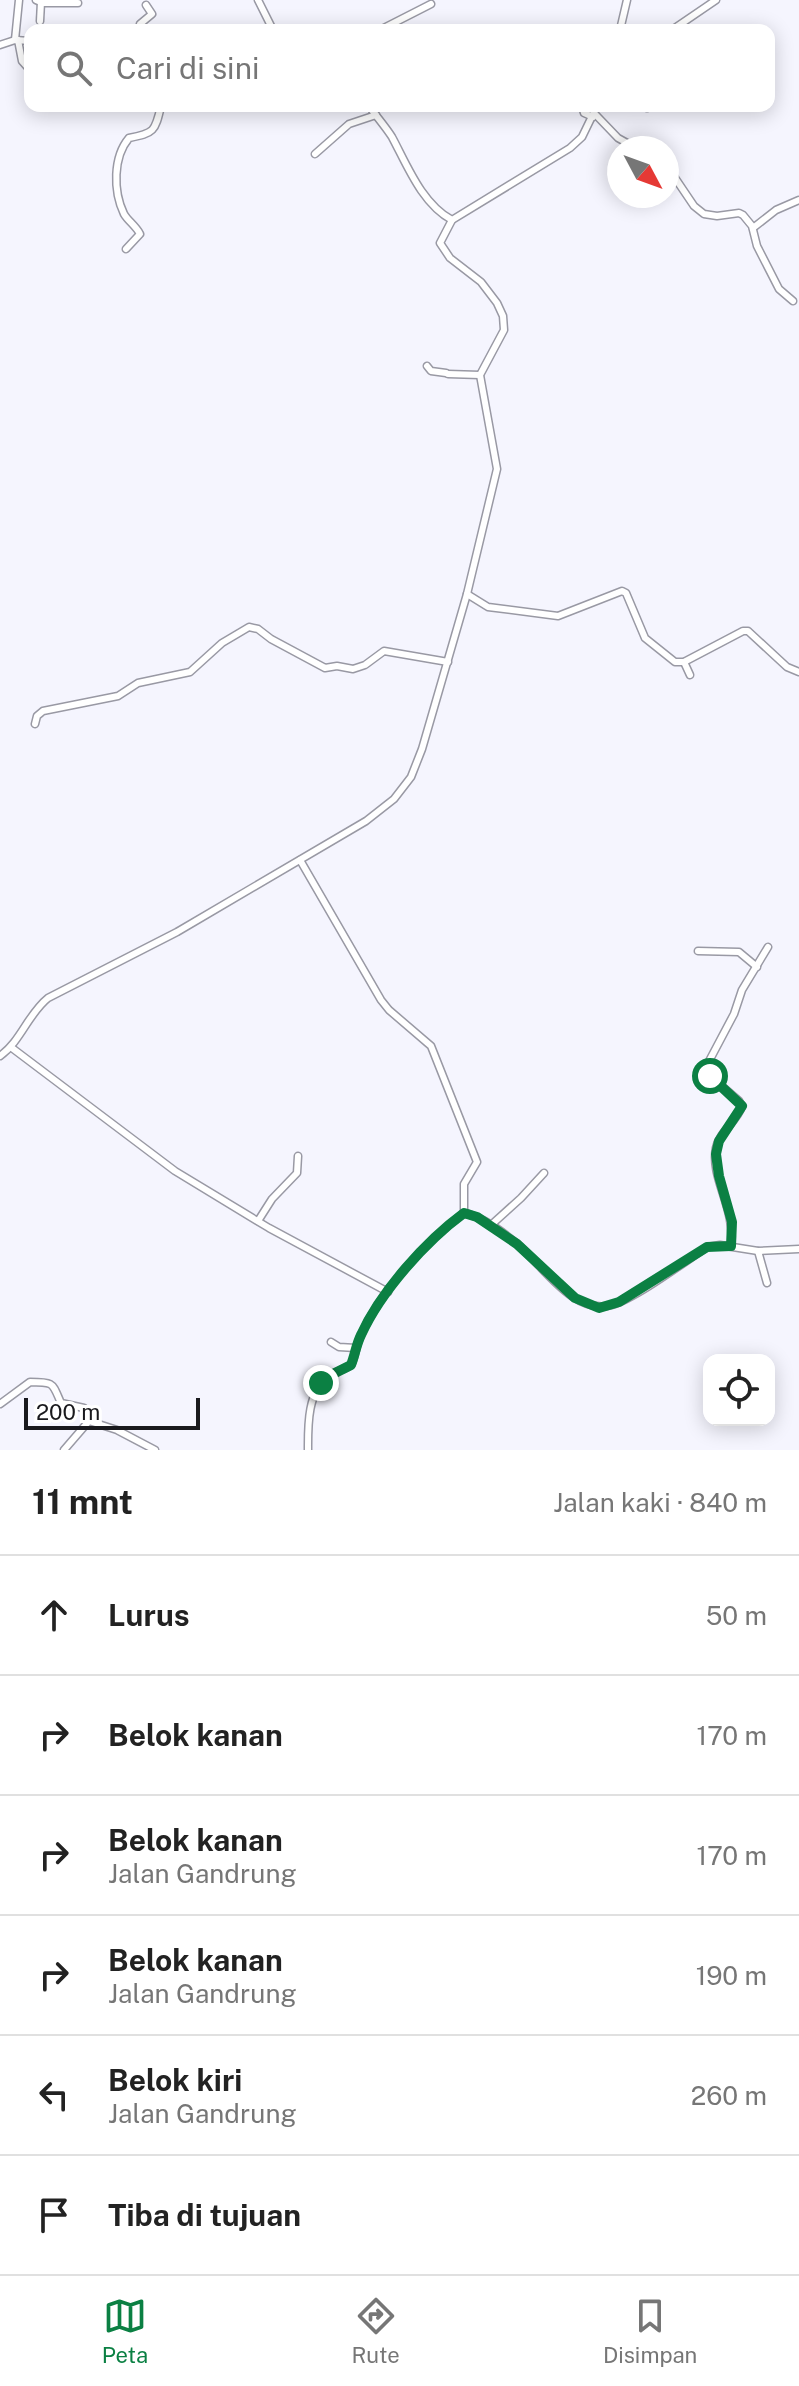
<!DOCTYPE html>
<html lang="id">
<meta charset="utf-8">
<style>
body{margin:0;font-family:"Public Sans",sans-serif;background:#f2f2f2;color:#222}
.controls{position:absolute;right:24px;bottom:24px;display:grid;overflow:hidden;border-radius:16px;box-shadow:0 4px 20px #0003}
.controls button{width:72px;height:72px;display:grid;place-items:center;padding:0;border:0;border-bottom:2px solid #e0e0e0;background:#fff;color:#222;font:40px sans-serif}
.compass{position:absolute;left:607px;top:136px;width:72px;height:72px;border-radius:50%;background:#fff;box-shadow:0 4px 20px #0003;rotate:131deg}
.scale{position:absolute;left:24px;bottom:20px;width:176px;box-sizing:border-box;padding-left:8px;border:4px solid #19191d;border-top:0;font-size:22px;line-height:28px;white-space:nowrap;color:#19191d;-webkit-text-stroke:6px #fff;paint-order:stroke}
.stop{position:absolute;width:24px;height:24px;margin:-18px;border:6px solid #0b8043;border-radius:50%;background:#fff}
.stop.end{background:#0b8043;border-color:#fff;box-shadow:0 2px 8px #0008}
.list{margin:0;padding:0;list-style:none}
h2{display:flex;justify-content:space-between;align-items:center;height:104px;margin:0;padding:0 32px;font-size:34px}
h2 small{font-size:26px;font-weight:400;color:#767676}
.list li{display:grid;grid-template-columns:52px 1fr auto;gap:24px;align-items:center;box-sizing:border-box;height:120px;padding:0 32px;border-top:2px solid #e0e0e0}
.list b{display:block;font-size:30px;white-space:nowrap}
.list p{margin:0;font-size:26px;white-space:nowrap;color:#767676}
.list em{font-size:26px;font-style:normal;color:#767676}
.icon{flex:none;width:44px;height:44px;fill:none;stroke:currentColor;stroke-width:2;stroke-linecap:round;stroke-linejoin:round}
.map{position:relative;flex:none;width:799px;height:1450px;overflow:hidden}
.search{position:absolute;background:#fff;box-shadow:0 4px 20px #0003;left:24px;right:24px;top:24px;height:88px;display:flex;align-items:center;gap:20px;box-sizing:border-box;padding:0 28px;border-radius:16px;color:#767676;font-size:30px}
.sheet{height:824px;background:#fff}
nav{display:flex;justify-content:space-around;align-items:center;box-sizing:border-box;height:112px;border-top:2px solid #e0e0e0;background:#fff;font-size:22px;color:#767676}
nav a{display:grid;justify-items:center;gap:4px}
nav .on{color:#0b8043}
.map>svg:first-child{display:block}
.lines{fill:none;stroke-linecap:round;stroke-linejoin:round}
.street-casing{stroke:#9999a4;stroke-width:9}
.street{stroke:#fff;stroke-width:6}
.route{stroke:#0b8043;stroke-width:10}
</style>
<div class="map">
<svg width="799" height="1450" viewBox="0 0 799 1450">
<rect width="100%" height="100%" fill="#f5f5fe"/>
<g class="lines">
<g class="street-casing">
<g id="street">
<polyline points="36,0 43,3 78,3"/>
<polyline points="258,0 273,30"/>
<polyline points="40,21 41,2"/>
<polyline points="139,30 140,24 152,14 146,5"/>
<polyline points="380,30 431,4"/>
<polyline points="620,30 627,0"/>
<polyline points="672,30 716,0"/>
<polyline points="15,40 19,0"/>
<polyline points="18,40 22,61 30,70"/>
<polyline points="0,45 15,40 30,41"/>
<path d="M369 106C376 116 385 126 392 137 407 165 422 204 452 220L570 148 582 137 597 106"/>
<polyline points="582,106 584,113 593,117"/>
<polyline points="645,106 647,108"/>
<polyline points="594,113 618,138 636,148"/>
<polyline points="315,154 349,124 376,115"/>
<polyline points="667,166 694,206 704,214 717,216 739,213 743,215 752,226 757,246 779,289 793,301"/>
<polyline points="753,228 776,210 799,200"/>
<path d="M126 249 140 234C136 226 128 221 124 214 113 191 113 157 129 138 154 133 155 132 161 106"/>
<polyline points="427,366 431,371 446,373"/>
<polyline points="448,374 480,375"/>
<polyline points="467,594 488,607 558,616 622,591 626,593 645,638 675,662 684,662 743,631 748,631 787,667 799,672"/>
<polyline points="684,662 690,675"/>
<polyline points="35,724 37,716 43,711 118,696 138,683 190,672 222,643 249,627 258,629 271,639 325,668 337,666 353,669 365,665 384,651 448,662"/>
<polyline points="300,860 381,1000 389,1010 431,1046 477,1162 464,1184 464,1213"/>
<polyline points="698,951 739,952 757,967"/>
<polyline points="12,1048 175,1171 269,1228 388,1292"/>
<path d="M0 1056C21 1041 28 1014 48 998L177 932 366 821 394 799 411 777 422 749 467 594 497 469 480 375 504 330 503 316 497 303 481 282 450 258 440 243 452 220"/>
<polyline points="258,1221 272,1199 297,1173 298,1156"/>
<polyline points="490,1226 521,1198 544,1173"/>
<path d="M731 1246C736 1209 710 1178 716 1148 719 1132 737 1122 742 1106L739 1101 710 1076 707 1065 734 1014 742 990 768 947"/>
<polyline points="758,1251 767,1283"/>
<polyline points="331,1342 339,1347 356,1348"/>
<path d="M0 1404 30 1382C55 1382 52 1383 61 1403L84 1408 89 1421"/>
<polyline points="64,1450 89,1421 117,1430 155,1450"/>
<path d="M308 1450C308 1427 307 1392 328 1377 335 1371 344 1370 351 1365 356 1355 356 1345 361 1335 381 1291 425 1242 464 1213 482 1217 503 1232 517 1244 543 1265 573 1316 612 1305 636 1298 684 1262 707 1247L720 1245 758 1251 799 1249"/>
</g>
</g>
<use href="#street" class="street"/>
</g>
<g class="lines">
<path class="route" d="M321 1383 329 1376 351 1365C355 1355 356 1345 361 1335 381 1291 426 1241 464 1213L477 1217 517 1244 575 1298 599 1308 619 1302 707 1247 731 1246 732 1222 719 1176 716 1154 719 1141 742 1106 710 1076"/>
</g>
</svg>
<div class="controls">
<button><svg class="icon" aria-label="locate" viewBox="0 0 24 24"><circle cx="12" cy="12" r="6"/><path d="M12 2v4M12 18v4M2 12h4M18 12h4"/></svg></button>
</div>
<svg class="compass" viewBox="-18 -18 36 36"><path d="M0-13l5 13h-10z" fill="#e53935"/><path d="M0 13l5-13h-10z" fill="#767676"/></svg>
<div class="scale">200 m</div>
<div class="stop" style="left:710px;top:1076px"></div>
<div class="stop end" style="left:321px;top:1383px"></div>
<div class="search"><svg class="icon" aria-label="search" viewBox="0 0 24 24"><circle cx="10" cy="10" r="6"/><path d="M15 15l6 6"/></svg>Cari di sini</div>
</div>
<section class="sheet">
<h2>11 mnt<small>Jalan kaki · 840 m</small></h2>
<ul class="list">
<li><svg class="icon" aria-label="ahead" viewBox="0 0 24 24"><path d="M12 20V5M6 11l6-6 6 6"/></svg><div><b>Lurus</b></div><em>50 m</em></li>
<li><svg class="icon" aria-label="right" viewBox="0 0 24 24"><path d="M7 20v-9h11M14 6l5 5-5 5"/></svg><div><b>Belok kanan</b></div><em>170 m</em></li>
<li><svg class="icon" aria-label="right" viewBox="0 0 24 24"><path d="M7 20v-9h11M14 6l5 5-5 5"/></svg><div><b>Belok kanan</b><p>Jalan Gandrung</p></div><em>170 m</em></li>
<li><svg class="icon" aria-label="right" viewBox="0 0 24 24"><path d="M7 20v-9h11M14 6l5 5-5 5"/></svg><div><b>Belok kanan</b><p>Jalan Gandrung</p></div><em>190 m</em></li>
<li><svg class="icon" aria-label="left" viewBox="0 0 24 24"><path d="M17 20v-9H6M10 6l-5 5 5 5"/></svg><div><b>Belok kiri</b><p>Jalan Gandrung</p></div><em>260 m</em></li>
<li><svg class="icon" aria-label="arrive" viewBox="0 0 24 24"><path d="M6 21V4h12l-3 4 3 4H6"/></svg><div><b>Tiba di tujuan</b></div></li>
</ul>
</section>
<nav>
<a class="on"><svg class="icon" aria-label="map" viewBox="0 0 24 24"><path d="M3 6l6-2 6 2 6-2v14l-6 2-6-2-6 2zM9 4v14M15 6v14"/></svg>Peta</a>
<a><svg class="icon" aria-label="directions" viewBox="0 0 24 24"><path d="M12 3l9 9-9 9-9-9zM9 14v-3h6M13 9l2 2-2 2"/></svg>Rute</a>
<a><svg class="icon" aria-label="saved" viewBox="0 0 24 24"><path d="M7 4h10v16l-5-4-5 4z"/></svg>Disimpan</a>
</nav>
